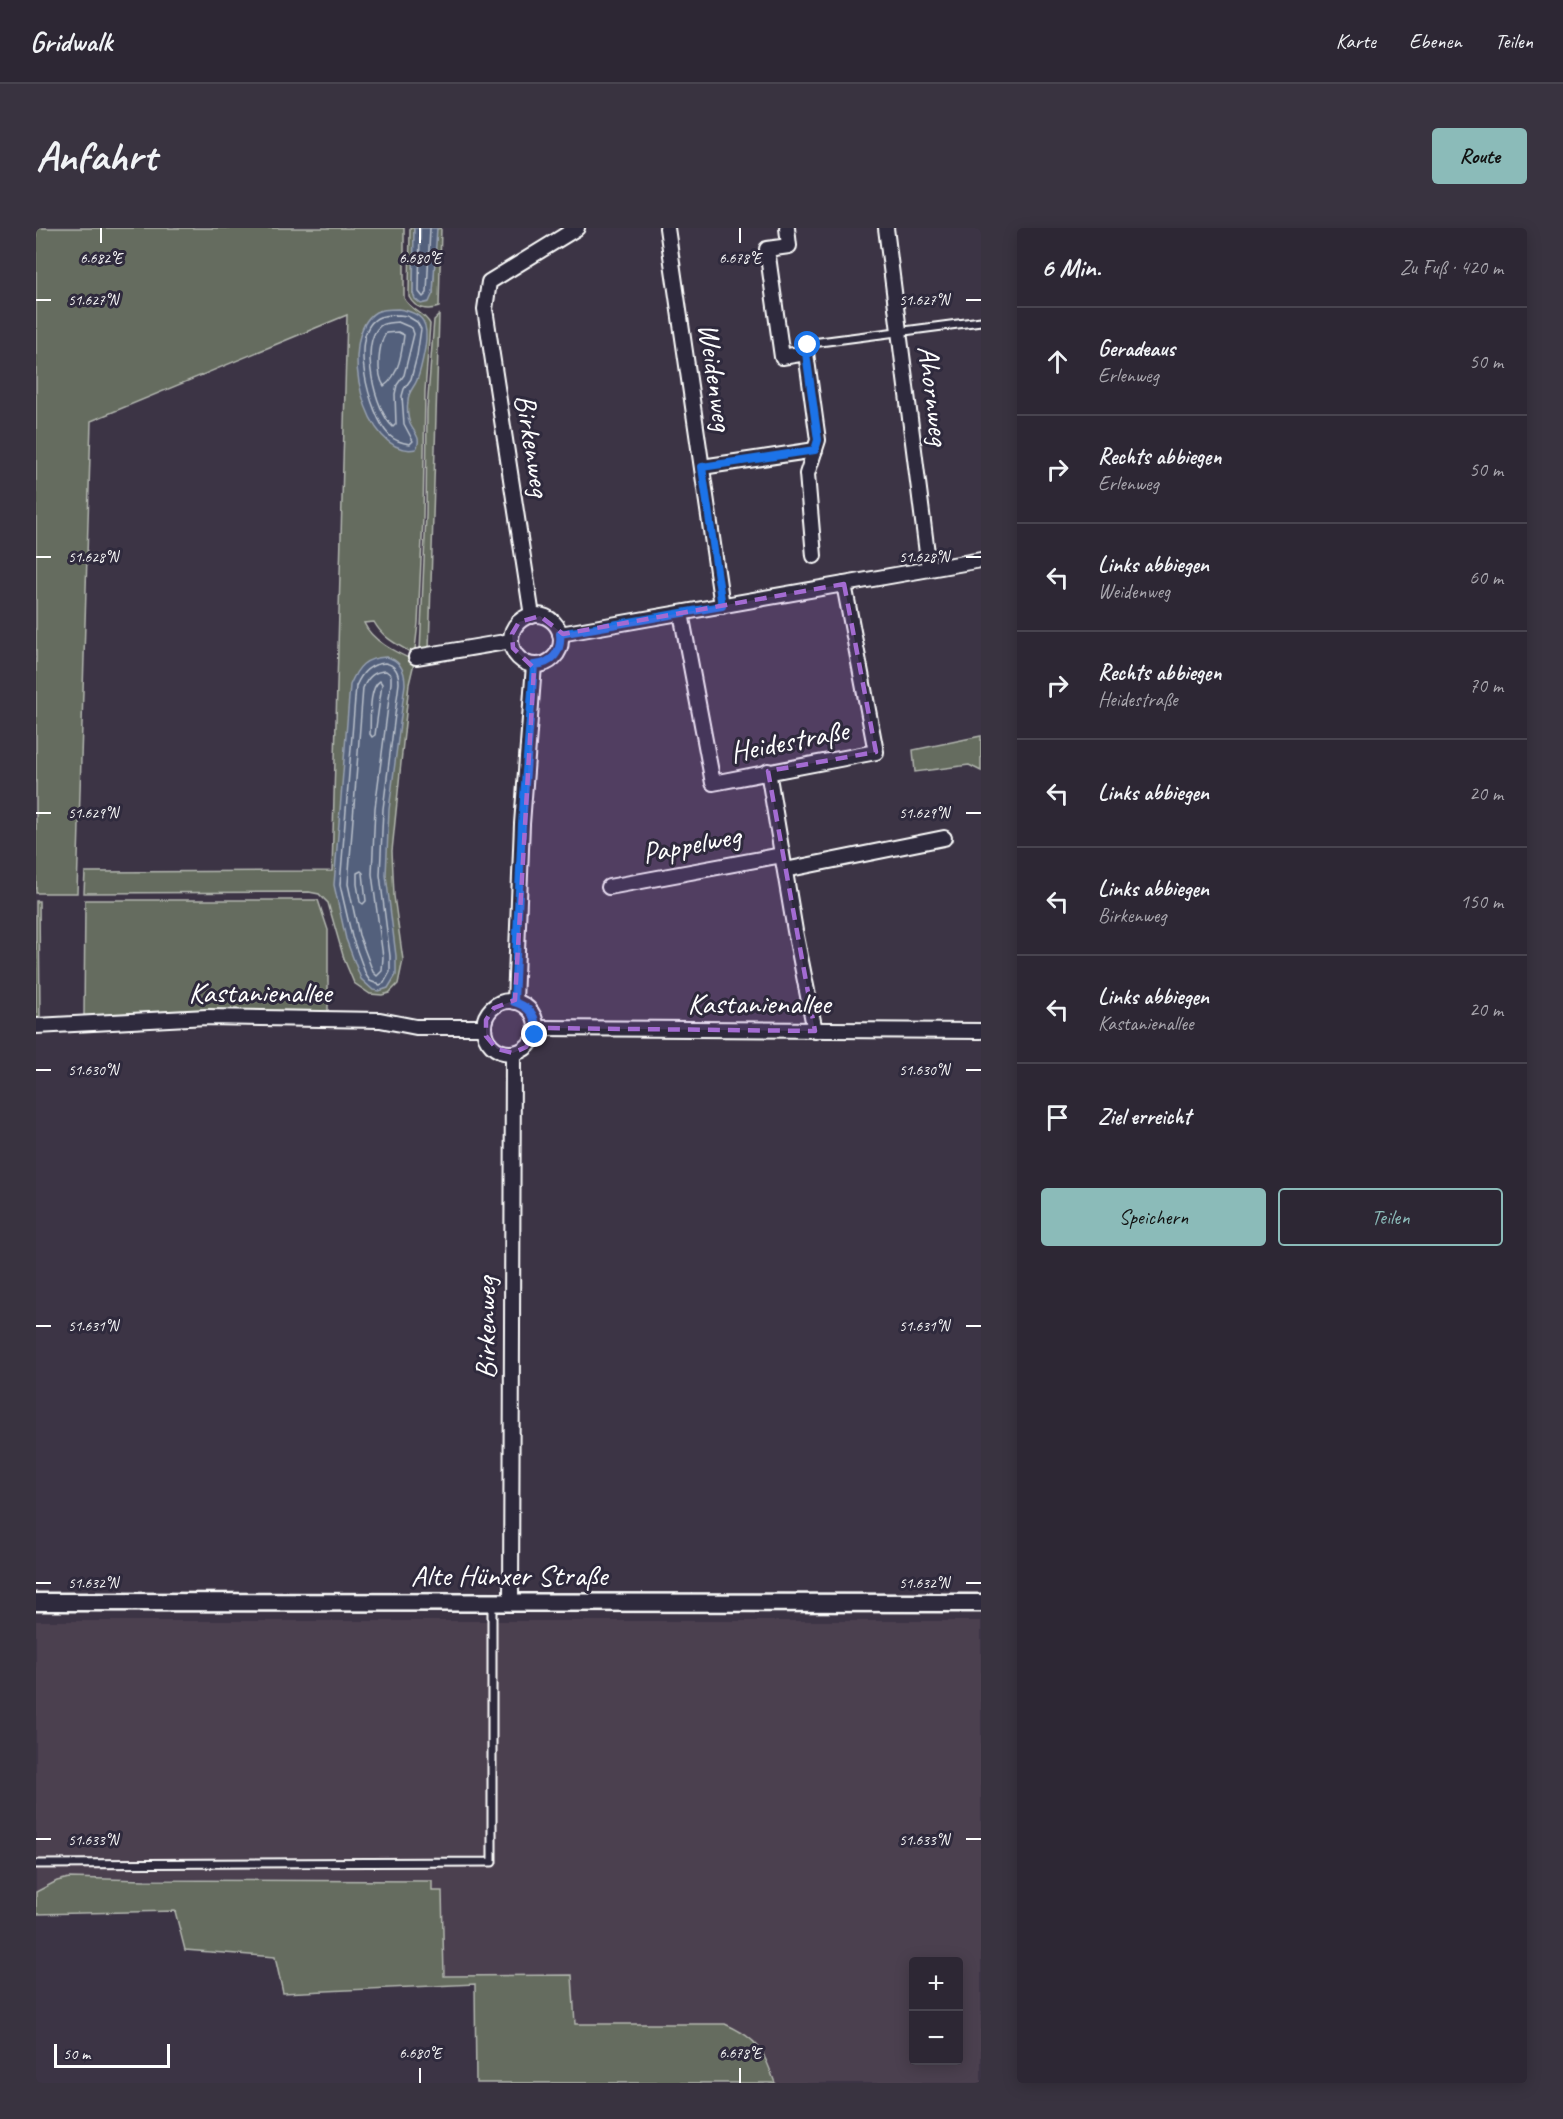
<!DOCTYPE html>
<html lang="de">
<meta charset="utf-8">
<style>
body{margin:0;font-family:Caveat,sans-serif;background:#393340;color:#f1f3f6}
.controls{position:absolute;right:18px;bottom:18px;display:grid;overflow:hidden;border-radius:6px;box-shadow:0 3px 15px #0003}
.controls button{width:54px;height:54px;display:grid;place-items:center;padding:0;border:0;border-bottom:2px solid #48444f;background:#2d2734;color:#f1f3f6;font:30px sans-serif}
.scale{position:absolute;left:18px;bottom:15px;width:116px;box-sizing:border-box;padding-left:6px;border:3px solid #fff;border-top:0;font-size:16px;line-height:21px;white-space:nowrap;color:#fff;-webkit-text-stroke:4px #2f2a3d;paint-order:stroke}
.stop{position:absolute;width:18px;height:18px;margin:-14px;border:4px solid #1a73e8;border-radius:50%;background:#fff}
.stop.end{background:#1a73e8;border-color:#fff;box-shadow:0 2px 6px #0008}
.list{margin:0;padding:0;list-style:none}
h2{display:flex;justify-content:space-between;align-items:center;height:78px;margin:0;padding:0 24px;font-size:26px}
h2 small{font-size:20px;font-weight:400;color:#a7a5ac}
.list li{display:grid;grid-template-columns:39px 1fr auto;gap:18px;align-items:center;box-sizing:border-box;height:108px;padding:0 24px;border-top:2px solid #48444f}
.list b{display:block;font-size:22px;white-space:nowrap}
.list p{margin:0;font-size:20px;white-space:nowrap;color:#a7a5ac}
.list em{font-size:20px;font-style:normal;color:#a7a5ac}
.actions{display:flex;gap:12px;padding:18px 24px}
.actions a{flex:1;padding:14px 0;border:2px solid #8bbbb9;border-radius:6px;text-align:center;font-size:21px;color:#8bbbb9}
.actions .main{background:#8bbbb9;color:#111}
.icon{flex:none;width:33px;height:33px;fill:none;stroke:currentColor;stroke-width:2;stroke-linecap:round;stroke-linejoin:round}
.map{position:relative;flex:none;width:945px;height:1855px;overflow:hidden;border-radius:6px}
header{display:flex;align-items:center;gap:36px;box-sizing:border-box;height:84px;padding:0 30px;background:#2d2734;border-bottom:2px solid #48444f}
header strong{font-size:28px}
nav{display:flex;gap:33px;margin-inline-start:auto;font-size:21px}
.intro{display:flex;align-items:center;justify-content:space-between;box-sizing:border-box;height:144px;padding:0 36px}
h1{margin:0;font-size:42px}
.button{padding:15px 27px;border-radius:6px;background:#8bbbb9;color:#111;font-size:21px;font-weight:700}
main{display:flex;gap:36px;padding:0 36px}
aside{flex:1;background:#2d2734;border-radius:6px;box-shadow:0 3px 15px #0003}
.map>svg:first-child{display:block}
.built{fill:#4c3f4f;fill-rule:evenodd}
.green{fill:#656c5f;stroke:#b2b6af;stroke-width:1.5}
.water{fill:#52617c;stroke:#97a0b0;stroke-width:1.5}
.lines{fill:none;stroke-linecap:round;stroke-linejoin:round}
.shore{stroke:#bac0cb;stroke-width:1.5}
.service-casing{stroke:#fff;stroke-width:11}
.minor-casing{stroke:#fff;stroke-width:18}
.tertiary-casing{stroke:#fff;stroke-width:21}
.service{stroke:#2f2a3d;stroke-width:7}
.minor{stroke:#2f2a3d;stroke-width:14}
.tertiary{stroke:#2f2a3d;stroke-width:16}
.route{stroke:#1a73e8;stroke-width:8}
.marked{fill:#a36bd2;fill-opacity:0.2;stroke:#a36bd2;stroke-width:4.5;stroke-dasharray:12 8;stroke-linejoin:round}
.ticks{fill:none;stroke:#fff;stroke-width:2}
.labels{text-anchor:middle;stroke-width:6;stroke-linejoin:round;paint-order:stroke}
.street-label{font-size:30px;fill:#fff;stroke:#2f2a3d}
.ticks-label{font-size:15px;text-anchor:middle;fill:#fff;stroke:#2f2a3d;stroke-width:6;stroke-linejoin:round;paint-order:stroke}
</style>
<header>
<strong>Gridwalk</strong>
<nav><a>Karte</a><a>Ebenen</a><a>Teilen</a></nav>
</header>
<div class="intro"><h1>Anfahrt</h1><a class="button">Route</a></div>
<main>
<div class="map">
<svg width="945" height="1855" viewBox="0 0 945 1855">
<rect width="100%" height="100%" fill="#3c3445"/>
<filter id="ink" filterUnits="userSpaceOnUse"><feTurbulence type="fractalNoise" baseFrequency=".0167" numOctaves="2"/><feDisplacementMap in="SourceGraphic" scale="12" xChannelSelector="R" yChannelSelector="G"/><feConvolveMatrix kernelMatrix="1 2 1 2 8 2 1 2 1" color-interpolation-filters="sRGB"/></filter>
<g filter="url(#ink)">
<path class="built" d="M0 1393H945V1855H739L730 1829 689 1796H539L536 1747 408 1748 406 1663H396V1653L33 1650 21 1653 0 1664ZM878 1734H922V1832H878Z"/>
<g class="green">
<path d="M0 0H368V70C374 82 388 84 394 96L389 163 387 290 382 395 379 421 374 424C359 415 347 410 338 394L328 395C336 413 359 424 377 432L378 435 373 456 356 623 358 668 367 732 362 756 353 765 346 767 334 766 318 755 308 731 292 675 283 666 273 664 48 665 49 644 296 643 311 87 55 193 41 665H0Z"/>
<path d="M374 0H378L377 65H397L400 1 405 0 403 79C391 83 379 81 373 69Z"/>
<polygon points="403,87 393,422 384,423 390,287 391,182 398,92"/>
<polygon points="945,508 945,543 933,537 879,544 877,522"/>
<polygon points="49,672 282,672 292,702 292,784 172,782 48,790"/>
<polygon points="0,673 3,673 4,790 0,790"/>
<path d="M33 1650 109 1652 396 1653V1663H406L408 1748 536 1747 539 1796H689C723 1811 727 1822 739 1855H440L439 1756 247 1765 239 1729 149 1722 139 1683 0 1686V1664L21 1653Z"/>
</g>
<g class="water">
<polygon points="378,0 401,0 397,65 393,74 385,76 379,71 377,65"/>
<path d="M362 81C388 85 393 95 389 120 387 130 385 142 381 152 378 160 372 163 372 173 371 180 372 190 374 196 379 206 386 210 380 221 328 232 300 108 340 84 346 81 355 81 362 81Z"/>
<path d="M350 429C364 432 369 443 369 456L353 582 350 647 360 728V747L352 760 343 763 337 762 325 751 310 711 298 657 314 457C322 438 329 430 350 429Z"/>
</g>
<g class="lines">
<g class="shore">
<polyline points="384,0 383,64 387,69 391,65 394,0"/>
<path d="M363 87 371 88 381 94 385 101 381 128 375 151 368 161 366 168 368 196 377 213 374 216C366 215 359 213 353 207 334 188 310 102 344 89 349 87 357 87 363 87Z"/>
<path d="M362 94 376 100 378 106 368 147 361 157 359 166 360 196 357 199C339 183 323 115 344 98 349 94 356 95 362 94Z"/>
<path d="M362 104 368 107C366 124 363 148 348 158 340 146 342 117 350 105Z"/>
<path d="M349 435C360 437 363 446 363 455L347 581 344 647 354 728V744L348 755 344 757 334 753 330 747 316 709 304 657 320 458C326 444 334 436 349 435Z"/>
<path d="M350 443 355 447V455L339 580 336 646 347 729 346 743 341 748 337 744 323 707 312 656 327 460C332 449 338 443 350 443Z"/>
<path d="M344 453 346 456 339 507 336 509 334 506C335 492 332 460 344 453Z"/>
<polygon points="325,643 327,645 330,673 327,676 324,674 321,656 321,645"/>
</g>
<g class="service-casing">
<g id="service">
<polyline points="770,125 772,118 776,115 945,93"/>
<polyline points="0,1636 456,1634 456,1375"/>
</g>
</g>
<g class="minor-casing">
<g id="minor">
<polyline points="631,0 686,378"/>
<polyline points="751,0 753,18 731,21 746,129 770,125 782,212 771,246 778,328"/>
<polyline points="850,0 893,341"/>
<polyline points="666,239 779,222"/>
<polyline points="645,385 677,555 840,524 808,356"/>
<circle cx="500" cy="412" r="25"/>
<polyline points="496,388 449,81 453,54 541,0"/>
<polyline points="524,406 945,332"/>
<polyline points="380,429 475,413"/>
<polyline points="732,543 759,703 779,803"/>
<polyline points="749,642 908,610"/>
<polyline points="573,659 746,627"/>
<circle cx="474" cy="799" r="26"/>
<polyline points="479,774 486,596 498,437"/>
<polyline points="0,798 171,789 344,792 380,799 448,799"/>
<polyline points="500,800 945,803"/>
<polyline points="475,1375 477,825"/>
</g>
</g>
<g class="tertiary-casing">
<polyline id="tertiary" points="0,1374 945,1375"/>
</g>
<use href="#service" class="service"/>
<use href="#minor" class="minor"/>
<use href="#tertiary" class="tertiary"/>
</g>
</g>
<g class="lines" filter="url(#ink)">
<path class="route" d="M499 807C502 790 495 779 478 774L486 596 498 437C516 436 526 424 524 406L686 378 666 239 779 222 782 212 770 125 772 117"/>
</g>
<path class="marked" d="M808 356 840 524 732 543 779 803 503 800 490 819 477 825 461 821 450 808V792L458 780 479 772 498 440 477 420 476 406 483 394 504 388 527 406Z"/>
<path class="ticks" d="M65 0V15M384 0V15M704 0V15M0 72H15M930 72H945M0 329H15M930 329H945M0 585H15M930 585H945M0 842H15M930 842H945M0 1098H15M930 1098H945M0 1355H15M930 1355H945M0 1611H15M930 1611H945M384 1840V1855M704 1840V1855"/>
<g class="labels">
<g class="street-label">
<text transform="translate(680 149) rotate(82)" y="10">Weidenweg</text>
<text transform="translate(898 167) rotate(83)" y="10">Ahornweg</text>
<text transform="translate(497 217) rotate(81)" y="10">Birkenweg</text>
<text transform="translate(753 513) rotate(-11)" y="10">Heidestraße</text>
<text transform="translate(655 616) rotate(-11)" y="10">Pappelweg</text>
<text x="224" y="774">Kastanienallee</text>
<text x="723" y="785">Kastanienallee</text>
<text transform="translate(449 1100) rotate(-90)" y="10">Birkenweg</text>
<text x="473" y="1357">Alte Hünxer Straße</text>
</g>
</g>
<g class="ticks-label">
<text x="65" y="35">6.682°E</text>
<text x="384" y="35">6.680°E</text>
<text x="704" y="35">6.678°E</text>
<text x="888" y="77">51.627°N</text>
<text x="57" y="77">51.627°N</text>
<text x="888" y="334">51.628°N</text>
<text x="57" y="334">51.628°N</text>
<text x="888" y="590">51.629°N</text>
<text x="57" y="590">51.629°N</text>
<text x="888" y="847">51.630°N</text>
<text x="57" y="847">51.630°N</text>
<text x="57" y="1103">51.631°N</text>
<text x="888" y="1103">51.631°N</text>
<text x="57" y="1360">51.632°N</text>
<text x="888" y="1360">51.632°N</text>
<text x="888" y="1617">51.633°N</text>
<text x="57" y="1617">51.633°N</text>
<text x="384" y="1830">6.680°E</text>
<text x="704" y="1830">6.678°E</text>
</g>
</svg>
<div class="controls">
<button>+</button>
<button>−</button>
</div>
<div class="scale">50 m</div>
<div class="stop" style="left:772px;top:117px"></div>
<div class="stop end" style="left:499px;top:807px"></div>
</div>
<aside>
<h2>6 Min.<small>Zu Fuß · 420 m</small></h2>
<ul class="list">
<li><svg class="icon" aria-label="ahead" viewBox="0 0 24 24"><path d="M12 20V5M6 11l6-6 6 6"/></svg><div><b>Geradeaus</b><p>Erlenweg</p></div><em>50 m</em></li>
<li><svg class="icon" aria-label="right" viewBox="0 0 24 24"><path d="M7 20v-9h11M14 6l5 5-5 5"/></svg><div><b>Rechts abbiegen</b><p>Erlenweg</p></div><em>50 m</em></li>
<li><svg class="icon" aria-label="left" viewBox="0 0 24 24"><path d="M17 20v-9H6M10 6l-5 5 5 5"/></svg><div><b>Links abbiegen</b><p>Weidenweg</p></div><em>60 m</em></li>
<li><svg class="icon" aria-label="right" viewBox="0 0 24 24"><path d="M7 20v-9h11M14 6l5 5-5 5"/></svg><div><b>Rechts abbiegen</b><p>Heidestraße</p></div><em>70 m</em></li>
<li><svg class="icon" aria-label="left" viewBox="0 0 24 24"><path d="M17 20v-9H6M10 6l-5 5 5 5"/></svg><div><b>Links abbiegen</b></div><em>20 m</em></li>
<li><svg class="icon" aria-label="left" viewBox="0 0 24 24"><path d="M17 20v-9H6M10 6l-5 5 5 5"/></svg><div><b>Links abbiegen</b><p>Birkenweg</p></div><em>150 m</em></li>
<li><svg class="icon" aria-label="left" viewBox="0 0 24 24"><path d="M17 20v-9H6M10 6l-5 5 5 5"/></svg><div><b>Links abbiegen</b><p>Kastanienallee</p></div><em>20 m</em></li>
<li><svg class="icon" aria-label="arrive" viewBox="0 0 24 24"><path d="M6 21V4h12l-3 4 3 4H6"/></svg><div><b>Ziel erreicht</b></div></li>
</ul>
<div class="actions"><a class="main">Speichern</a><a>Teilen</a></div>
</aside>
</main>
